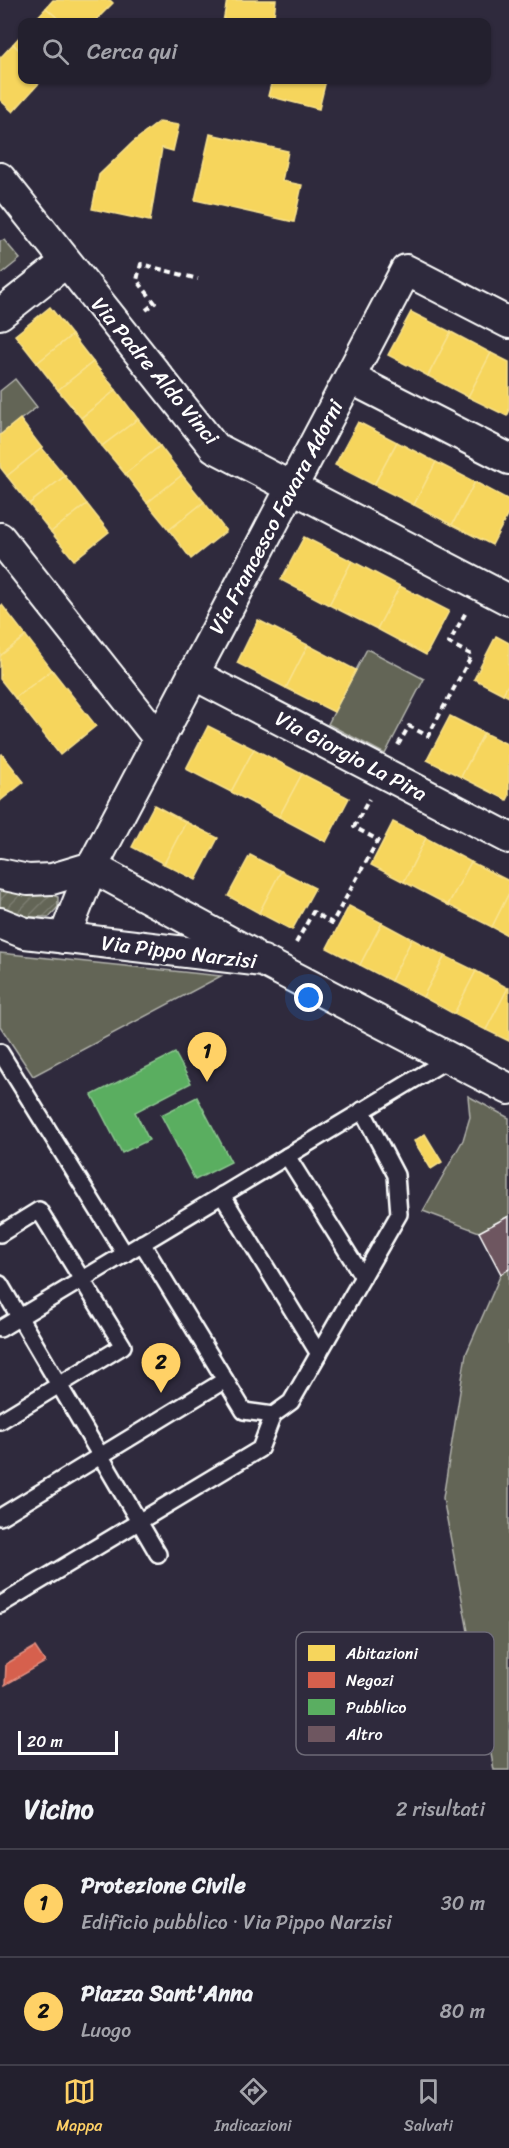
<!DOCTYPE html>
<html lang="it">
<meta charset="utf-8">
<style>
body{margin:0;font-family:Sriracha,sans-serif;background:#2f2d3a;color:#f1f3f6}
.scale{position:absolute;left:18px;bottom:15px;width:100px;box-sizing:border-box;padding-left:6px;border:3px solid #fff;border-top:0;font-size:16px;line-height:21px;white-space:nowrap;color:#fff;-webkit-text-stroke:4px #2f2a3d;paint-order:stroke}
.you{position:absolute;left:309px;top:998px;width:21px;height:21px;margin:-15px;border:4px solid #fff;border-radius:50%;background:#1a73e8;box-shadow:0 0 0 9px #1a73e833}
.badge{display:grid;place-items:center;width:39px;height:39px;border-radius:50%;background:#ffd166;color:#111;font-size:20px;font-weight:700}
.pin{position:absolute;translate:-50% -50px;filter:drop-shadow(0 2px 3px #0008)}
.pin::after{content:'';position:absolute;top:32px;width:21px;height:18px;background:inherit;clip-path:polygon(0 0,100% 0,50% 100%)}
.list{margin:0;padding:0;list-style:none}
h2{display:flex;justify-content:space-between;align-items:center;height:78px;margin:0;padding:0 24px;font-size:26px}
h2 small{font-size:20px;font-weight:400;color:#a3a3aa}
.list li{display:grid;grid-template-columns:39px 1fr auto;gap:18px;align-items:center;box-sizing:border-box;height:108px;padding:0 24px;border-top:2px solid #403e4a}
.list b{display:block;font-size:22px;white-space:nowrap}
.list p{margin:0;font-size:20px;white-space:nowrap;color:#a3a3aa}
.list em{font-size:20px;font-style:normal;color:#a3a3aa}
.icon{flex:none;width:33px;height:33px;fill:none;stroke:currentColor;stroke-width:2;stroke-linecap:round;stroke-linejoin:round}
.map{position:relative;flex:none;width:509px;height:1770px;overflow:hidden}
.search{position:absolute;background:#23202e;box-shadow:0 2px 4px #0004;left:18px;right:18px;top:18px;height:66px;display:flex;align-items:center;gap:15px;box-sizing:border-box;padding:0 21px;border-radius:12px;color:#a3a3aa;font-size:22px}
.sheet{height:294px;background:#23202e}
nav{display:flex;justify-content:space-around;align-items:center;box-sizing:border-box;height:84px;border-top:2px solid #403e4a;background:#23202e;font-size:16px;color:#a3a3aa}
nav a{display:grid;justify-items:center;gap:3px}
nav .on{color:#ffd166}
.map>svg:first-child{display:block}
.grass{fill:#636557;stroke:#b1b2ab;stroke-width:1.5}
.garden{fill:url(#garden-furrows);stroke:#b1b2ab;stroke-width:1.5}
.homes{fill:#f6d55c;stroke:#f9e28d;stroke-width:1.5}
.shops{fill:#d6604d;stroke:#e29082;stroke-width:1.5}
.public{fill:#5aae61;stroke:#8cc690;stroke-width:1.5}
.building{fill:#6e5660;stroke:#fff;stroke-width:1.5}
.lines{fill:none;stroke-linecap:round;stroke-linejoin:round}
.service-casing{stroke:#fff;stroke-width:20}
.minor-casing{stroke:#fff;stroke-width:34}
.path{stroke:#fff;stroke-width:4;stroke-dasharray:6 4.5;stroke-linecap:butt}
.service{stroke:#2f2a3d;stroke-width:15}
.minor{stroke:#2f2a3d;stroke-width:30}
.labels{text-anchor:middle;stroke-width:6;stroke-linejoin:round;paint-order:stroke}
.street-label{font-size:21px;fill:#fff;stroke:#2f2a3d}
.key{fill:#2f2a3d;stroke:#6d6a77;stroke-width:1.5}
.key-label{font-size:16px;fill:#fff}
</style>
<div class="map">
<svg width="509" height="1770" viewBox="0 0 509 1770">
<defs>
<pattern id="garden-furrows" width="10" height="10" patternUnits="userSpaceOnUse" patternTransform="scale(1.5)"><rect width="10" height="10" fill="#636557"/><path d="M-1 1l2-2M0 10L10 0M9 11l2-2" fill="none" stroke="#7a7c70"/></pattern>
</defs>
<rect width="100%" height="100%" fill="#2f2a3d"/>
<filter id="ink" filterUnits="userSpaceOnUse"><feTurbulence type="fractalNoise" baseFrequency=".0167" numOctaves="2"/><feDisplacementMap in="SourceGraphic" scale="12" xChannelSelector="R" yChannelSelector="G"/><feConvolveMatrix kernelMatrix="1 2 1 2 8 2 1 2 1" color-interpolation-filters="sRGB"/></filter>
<g filter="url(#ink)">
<g class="grass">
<polygon points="4,240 20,259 0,275 0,241"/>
<polygon points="15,379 37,407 0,435 0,391"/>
<polygon points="367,649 424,679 385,754 328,724"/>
<polygon points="0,953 221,976 33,1076 0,1026"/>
<polygon points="468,1096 509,1118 509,1216 479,1232 423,1211 463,1140 470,1117"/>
<polygon points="509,1269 509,1770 494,1770 443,1498 466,1354 501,1274"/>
</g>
<path class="garden" d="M0 887C9 891 18 894 29 894 44 894 43 891 58 897V907L49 917C32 917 15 918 0 908Z"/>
<g class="homes">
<polygon points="53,0 110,0 113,3 94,22 62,22 46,8"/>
<polygon points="227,0 276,0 273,22 223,22"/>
<polygon points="46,8 62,22 33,22"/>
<polygon points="22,34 22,53 13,44"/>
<polygon points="13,44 22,53 22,80 42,80 13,112 0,100 0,58"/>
<polygon points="272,80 326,80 319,109 268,96"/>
<polygon points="159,122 179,125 173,151 162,148 150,221 92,209 99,175 133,142"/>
<polygon points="210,134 288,151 282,181 302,185 294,222 195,200"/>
<polygon points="50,307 72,335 37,363 15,335"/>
<polygon points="411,312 451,332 428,376 388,355"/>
<polygon points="451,332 491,353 468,397 428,376"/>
<polygon points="72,335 93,362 58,390 37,363"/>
<polygon points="491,353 509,362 509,412 507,416 468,397"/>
<polygon points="93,362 116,390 81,418 58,390"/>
<polygon points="116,390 138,419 102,446 81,418"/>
<polygon points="20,419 42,448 7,476 0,467 0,435"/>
<polygon points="138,419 160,446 125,474 102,446"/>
<polygon points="358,422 397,442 374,485 335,465"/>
<polygon points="397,442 436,462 414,505 374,485"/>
<polygon points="160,446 182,475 147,503 125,474"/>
<polygon points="42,448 65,476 29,504 7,476"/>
<polygon points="436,462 475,482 452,525 414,505"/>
<polygon points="182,475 204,502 169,530 147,503"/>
<polygon points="65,476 87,504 51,532 29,504"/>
<polygon points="475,482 509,500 509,512 492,545 452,525"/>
<polygon points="204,502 226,531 191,559 169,530"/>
<polygon points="87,504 109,532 74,560 51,532"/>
<polygon points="304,537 352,561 329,605 281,580"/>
<polygon points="352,561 400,586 377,629 329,605"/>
<polygon points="400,586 449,611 426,655 377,629"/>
<polygon points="2,605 26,636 0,656 0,606"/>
<polygon points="258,620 308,645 286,688 237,663"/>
<polygon points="26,636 52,670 15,698 0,679 0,656"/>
<polygon points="496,636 509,643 509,683 503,694 474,679"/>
<polygon points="308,645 356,670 334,712 286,688"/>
<polygon points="52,670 96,726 60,755 15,698"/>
<polygon points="509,683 509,697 503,694"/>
<polygon points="450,716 484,733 461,777 427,760"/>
<polygon points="208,726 254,749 231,792 186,769"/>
<polygon points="484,733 509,745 509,796 507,800 461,777"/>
<polygon points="254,749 302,774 279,817 231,792"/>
<polygon points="2,754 24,782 0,801 0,756"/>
<polygon points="302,774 349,798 326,842 279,817"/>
<polygon points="154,805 186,822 164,864 132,847"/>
<polygon points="186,822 218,838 196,880 164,864"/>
<polygon points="393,822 426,838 404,882 371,865"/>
<polygon points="426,838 471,862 448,905 404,882"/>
<polygon points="250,855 281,871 259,913 228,896"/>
<polygon points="471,862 509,881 509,893 492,927 448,905"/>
<polygon points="281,871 315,888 292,930 259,913"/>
<polygon points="509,893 509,936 492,927"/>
<polygon points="349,906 382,923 360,965 327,948"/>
<polygon points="382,923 412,939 391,981 360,965"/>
<polygon points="412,939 445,956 423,997 391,981"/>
<polygon points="445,956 476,971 454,1014 423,997"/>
<polygon points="476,971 508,988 486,1030 454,1014"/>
<polygon points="508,988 509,988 509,1041 486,1030"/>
<polygon points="425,1134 442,1162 431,1169 414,1141"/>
</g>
<polygon class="shops" points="35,1647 45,1662 5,1685 6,1664"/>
<g class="public">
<polygon points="175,1053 191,1083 135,1112 149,1140 122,1153 92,1095"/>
<polygon points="197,1097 231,1162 195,1180 161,1115"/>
</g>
<polygon class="building" points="509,1216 509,1269 501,1274 479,1232"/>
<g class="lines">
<g class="service-casing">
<g id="service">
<polyline points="0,1052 125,1254"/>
<polyline points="287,1156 363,1277"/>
<polyline points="222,1195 319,1354"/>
<polyline points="0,1234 39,1210 123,1346 0,1421"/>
<polyline points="142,1243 244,1411 273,1415 291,1402 399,1214 396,1175 362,1110"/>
<polyline points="0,1284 158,1554"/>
<polyline points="0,1329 450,1058"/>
<polyline points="0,1517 225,1380"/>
<polyline points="0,1605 260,1449 273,1415"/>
</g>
</g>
<g class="minor-casing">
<g id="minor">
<polyline points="0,178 214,447 509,600"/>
<polyline points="0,314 66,262"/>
<polyline points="350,378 509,459"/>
<polyline points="0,538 159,739"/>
<polyline points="193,674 509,838"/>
<polyline points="0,874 28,880 52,879 92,867 250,953"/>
<polyline points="0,923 25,933 263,961 509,1089"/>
<polyline points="64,938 92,867 406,270 509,323"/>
</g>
</g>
<g class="path">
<polyline points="146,310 155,303 137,280 141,264 198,279"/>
<polyline points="398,745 409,726 428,736 472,655 449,643 466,612"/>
<polyline points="296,943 313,912 332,923 378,840 354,827 369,799"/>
</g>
<use href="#service" class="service"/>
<use href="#minor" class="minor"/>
</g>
</g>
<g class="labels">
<g class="street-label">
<text transform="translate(155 371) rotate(50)" y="7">Via Padre Aldo Vinci</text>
<text transform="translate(276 517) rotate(-62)" y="7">Via Francesco Favara Adorni</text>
<text transform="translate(351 756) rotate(28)" y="7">Via Giorgio La Pira</text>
<text transform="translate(179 952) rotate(7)" y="7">Via Pippo Narzisi</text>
</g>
</g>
<rect x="296" y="1632" width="198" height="123" rx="9" class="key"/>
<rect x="308" y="1645" width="27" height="16" fill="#f6d55c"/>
<rect x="308" y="1672" width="27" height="16" fill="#d6604d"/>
<rect x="308" y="1699" width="27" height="16" fill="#5aae61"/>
<rect x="308" y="1726" width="27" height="16" fill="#6e5660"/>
<g class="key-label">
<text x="346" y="1659">Abitazioni</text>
<text x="346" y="1686">Negozi</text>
<text x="346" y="1713">Pubblico</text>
<text x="346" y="1740">Altro</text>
</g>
</svg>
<div class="scale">20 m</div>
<div class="you"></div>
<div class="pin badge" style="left:207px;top:1082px">1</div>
<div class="pin badge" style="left:161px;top:1393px">2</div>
<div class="search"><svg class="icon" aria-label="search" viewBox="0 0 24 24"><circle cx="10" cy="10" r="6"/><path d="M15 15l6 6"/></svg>Cerca qui</div>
</div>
<section class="sheet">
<h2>Vicino<small>2 risultati</small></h2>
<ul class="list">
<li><span class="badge">1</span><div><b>Protezione Civile</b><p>Edificio pubblico · Via Pippo Narzisi</p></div><em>30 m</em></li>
<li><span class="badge">2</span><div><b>Piazza Sant'Anna</b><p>Luogo</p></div><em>80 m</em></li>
</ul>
</section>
<nav>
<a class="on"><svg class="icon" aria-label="map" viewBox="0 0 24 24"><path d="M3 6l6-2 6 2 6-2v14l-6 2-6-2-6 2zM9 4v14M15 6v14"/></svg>Mappa</a>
<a><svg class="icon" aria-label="directions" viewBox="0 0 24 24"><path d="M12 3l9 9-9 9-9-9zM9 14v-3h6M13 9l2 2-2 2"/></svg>Indicazioni</a>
<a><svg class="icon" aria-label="saved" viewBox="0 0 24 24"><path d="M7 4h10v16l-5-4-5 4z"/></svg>Salvati</a>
</nav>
